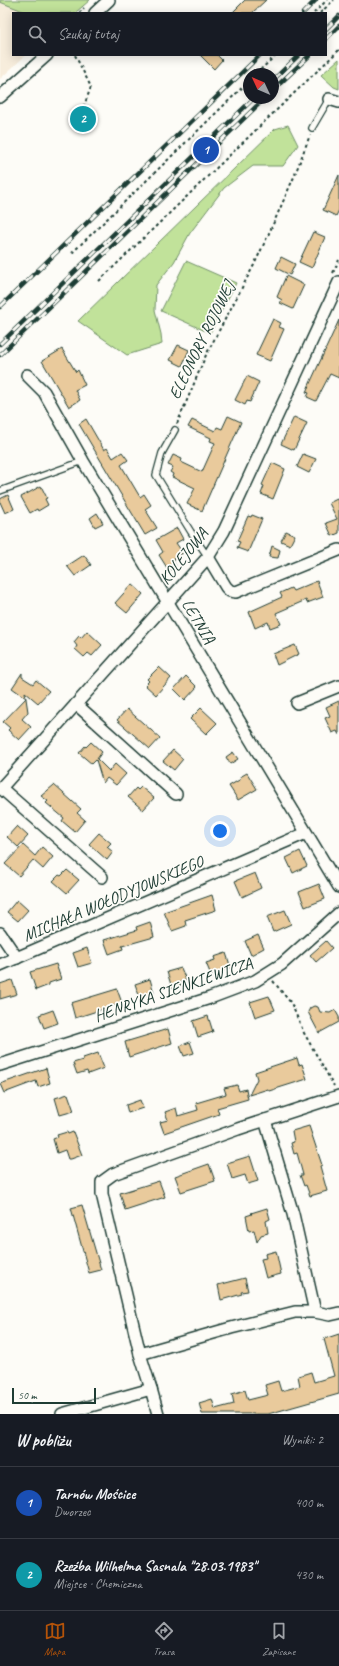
<!DOCTYPE html>
<html lang="pl">
<meta charset="utf-8">
<style>
body{margin:0;font-family:Caveat,sans-serif;background:#20242c;color:#f1f3f6}
.compass{position:absolute;left:243px;top:68px;width:36px;height:36px;border-radius:50%;background:#171b24;box-shadow:0 2px 10px #0003;rotate:314deg}
.scale{position:absolute;left:12px;bottom:10px;width:84px;box-sizing:border-box;padding-left:4px;border:2px solid #1f3d34;border-top:0;font-size:11px;line-height:14px;white-space:nowrap;color:#1f3d34;-webkit-text-stroke:3px #fdfcf7;paint-order:stroke}
.you{position:absolute;left:220px;top:831px;width:14px;height:14px;margin:-10px;border:3px solid #fff;border-radius:50%;background:#1a73e8;box-shadow:0 0 0 6px #1a73e833}
.badge{display:grid;place-items:center;width:26px;height:26px;border-radius:50%;background:#b45309;color:#fff;font-size:13px;font-weight:700}
.pin{position:absolute;translate:-50% -50%;border:2px solid #fff;box-shadow:0 1px 4px #0006}
.list{margin:0;padding:0;list-style:none}
h2{display:flex;justify-content:space-between;align-items:center;height:52px;margin:0;padding:0 16px;font-size:17px}
h2 small{font-size:13px;font-weight:400;color:#9ea1a6}
.list li{display:grid;grid-template-columns:26px 1fr auto;gap:12px;align-items:center;box-sizing:border-box;height:72px;padding:0 16px;border-top:1px solid #363941}
.list b{display:block;font-size:15px;white-space:nowrap}
.list p{margin:0;font-size:13px;white-space:nowrap;color:#9ea1a6}
.list em{font-size:13px;font-style:normal;color:#9ea1a6}
.icon{flex:none;width:22px;height:22px;fill:none;stroke:currentColor;stroke-width:2;stroke-linecap:round;stroke-linejoin:round}
.map{position:relative;flex:none;width:339px;height:1414px;overflow:hidden}
.search{position:absolute;background:#171b24;box-shadow:0 2px 10px #0003;left:12px;right:12px;top:12px;height:44px;display:flex;align-items:center;gap:10px;box-sizing:border-box;padding:0 14px;border-radius:0px;color:#9ea1a6;font-size:15px}
.sheet{height:196px;background:#171b24}
nav{display:flex;justify-content:space-around;align-items:center;box-sizing:border-box;height:56px;border-top:1px solid #363941;background:#171b24;font-size:11px;color:#9ea1a6}
nav a{display:grid;justify-items:center;gap:2px}
nav .on{color:#b45309}
.map>svg:first-child{display:block}
.built{fill:#f7eddc}
.green{fill:#c1e29a;stroke:#709067}
.building{fill:#e9ca9c;stroke:#1f3d34}
.lines{fill:none;stroke-linecap:round;stroke-linejoin:round}
.service-casing{stroke:#1f3d34;stroke-width:8}
.minor-casing{stroke:#1f3d34;stroke-width:14}
.path{stroke:#1f3d34;stroke-width:2;stroke-dasharray:3 3;stroke-linecap:butt}
.service{stroke:#fdfcf7;stroke-width:5.5}
.minor{stroke:#fdfcf7;stroke-width:11}
.rail-casing{stroke:#1f3d34;stroke-width:4.5}
.rail{stroke:#fdfcf7;stroke-width:3;stroke-dasharray:9;stroke-linecap:butt}
.labels{text-anchor:middle;stroke-width:3.5;stroke-linejoin:round;paint-order:stroke}
.street-label{font-size:17px;fill:#1f3d34;stroke:#fdfcf7}
</style>
<div class="map">
<svg width="339" height="1414" viewBox="0 0 339 1414">
<rect width="100%" height="100%" fill="#fdfcf7"/>
<filter id="ink" filterUnits="userSpaceOnUse"><feTurbulence type="fractalNoise" baseFrequency=".025" numOctaves="2"/><feDisplacementMap in="SourceGraphic" scale="8" xChannelSelector="R" yChannelSelector="G"/><feConvolveMatrix kernelMatrix="1 2 1 2 8 2 1 2 1" color-interpolation-filters="sRGB"/></filter>
<g filter="url(#ink)">
<polygon class="built" points="0,2 28,13 13,13 13,55 26,55 0,79"/>
<g class="green">
<polygon points="0,0 90,0 75,13 28,13 0,2"/>
<polygon points="339,59 339,89 334,87 321,75"/>
<polygon points="288,125 298,145 283,166 253,166 224,188 190,233 174,262 156,285 155,310 161,334 162,344 127,355 78,321 275,129"/>
<polygon points="186,261 236,283 210,333 161,311"/>
</g>
<g class="building">
<polygon points="245,0 266,0 252,13 232,13"/>
<polygon points="200,55 217,55 222,60 214,69"/>
<polygon points="339,175 339,210 336,216 323,210"/>
<polygon points="313,232 325,237 312,268 299,262"/>
<polygon points="281,257 295,264 290,275 276,268"/>
<polygon points="286,276 304,285 293,309 280,303 282,300 277,297"/>
<polygon points="273,319 281,323 279,327 284,329 270,361 256,355"/>
<polygon points="339,320 339,378 330,374 316,401 307,397 309,393 306,392"/>
<polygon points="178,345 189,350 182,366 170,360"/>
<polygon points="62,349 76,372 78,370 85,385 75,390 80,400 69,407 42,361"/>
<polygon points="247,376 259,382 250,402 247,401 245,405 235,400"/>
<polygon points="228,416 241,422 202,511 187,504 195,488 172,477 173,474 170,472 173,467 168,465 173,455 182,459 181,462 202,472 215,443 210,441 211,438 188,427 192,420 215,431 217,427 222,429"/>
<polygon points="294,417 307,423 294,450 281,444"/>
<polygon points="86,419 104,450 107,448 113,458 122,452 128,460 121,465 140,497 144,494 151,505 145,509 157,528 145,535 79,424"/>
<polygon points="303,454 316,459 309,473 297,467"/>
<polygon points="272,463 285,469 273,499 261,494 264,486 262,485"/>
<polygon points="41,486 47,498 45,499 48,505 38,511 37,509 30,513 21,497"/>
<polygon points="8,495 14,509 5,513 0,502 0,499"/>
<polygon points="337,499 339,504 339,533 332,536 326,523 337,519 329,503"/>
<polygon points="97,513 103,523 95,527 90,518"/>
<polygon points="252,515 262,519 248,552 237,548 240,542 237,541 248,516 251,517"/>
<polygon points="177,528 183,539 176,543 183,553 174,558 175,560 173,561 176,567 169,571 159,555 163,552 156,540"/>
<polygon points="286,531 295,535 290,545 281,541"/>
<polygon points="272,546 280,550 278,558 269,557"/>
<polygon points="84,555 91,565 75,576 67,566"/>
<polygon points="317,581 323,597 307,603 306,600 276,613 281,624 270,628 268,622 255,628 249,612 282,597 280,593 291,588 293,591"/>
<polygon points="132,584 143,594 127,613 115,603"/>
<polygon points="87,631 102,645 92,656 88,653 84,657 75,649 77,646 74,642 79,636 81,638"/>
<polygon points="295,645 299,654 277,665 273,654"/>
<polygon points="159,667 171,678 156,695 145,685 149,681 147,679"/>
<polygon points="22,673 22,677 33,684 36,680 49,691 38,703 25,692 28,712 22,719 31,727 19,740 8,730 10,728 3,722 26,698 12,688"/>
<polygon points="186,676 197,687 185,700 174,689"/>
<polygon points="339,701 339,735 337,731 332,733 325,718 330,716 326,707"/>
<polygon points="201,708 217,723 206,734 190,719"/>
<polygon points="127,709 160,738 150,749 117,720"/>
<polygon points="91,742 102,752 97,759 109,771 115,764 126,774 116,785 107,778 103,783 96,760 92,764 79,753 85,746 86,747"/>
<polygon points="173,750 183,759 174,770 163,761"/>
<polygon points="233,752 238,759 230,764 226,757"/>
<polygon points="247,773 257,789 238,800 229,786 241,779 240,777"/>
<polygon points="54,785 81,809 77,813 85,820 75,832 62,821 64,818 46,803 48,801 41,796"/>
<polygon points="141,787 154,798 143,810 128,797 136,788 138,790"/>
<polygon points="17,826 28,836 18,847 7,837"/>
<polygon points="99,833 111,843 107,847 113,852 107,860 89,844"/>
<polygon points="23,845 35,856 42,847 53,857 43,869 33,860 19,876 5,864"/>
<polygon points="300,851 307,866 293,873 286,858"/>
<polygon points="67,870 79,880 67,893 53,881 59,875 61,876"/>
<polygon points="255,873 261,888 242,897 235,881"/>
<polygon points="319,884 325,899 305,907 299,892"/>
<polygon points="212,895 216,910 185,920 186,926 172,931 164,912"/>
<polygon points="17,900 28,910 18,921 7,912"/>
<polygon points="285,910 291,924 273,932 267,917"/>
<polygon points="150,922 154,937 122,946 123,949 109,954 104,940 137,930 136,927"/>
<polygon points="258,935 264,948 251,955 245,941"/>
<polygon points="326,941 332,948 316,962 310,955"/>
<polygon points="87,948 92,963 78,967 73,953"/>
<polygon points="226,953 231,968 211,975 206,963 215,960 214,957"/>
<polygon points="56,964 61,979 49,983 49,985 36,990 30,972"/>
<polygon points="181,968 186,980 180,982 181,985 172,988 167,972"/>
<polygon points="150,979 154,993 140,998 135,984"/>
<polygon points="12,980 17,994 0,999 0,984"/>
<polygon points="117,989 122,1003 75,1018 71,1003"/>
<polygon points="269,996 275,1010 255,1017 250,1002"/>
<polygon points="314,1006 318,1007 320,1012 330,1013 335,1010 339,1017 339,1022 319,1033 308,1012 310,1008"/>
<polygon points="53,1010 58,1023 44,1028 39,1015"/>
<polygon points="208,1016 213,1032 198,1037 193,1021"/>
<polygon points="168,1029 172,1043 129,1057 125,1042"/>
<polygon points="190,1042 194,1053 184,1056 180,1046"/>
<polygon points="98,1053 104,1068 88,1074 87,1071 77,1074 73,1063 83,1060 83,1058"/>
<polygon points="297,1058 299,1065 302,1064 307,1079 269,1091 268,1089 249,1095 257,1079 255,1072"/>
<polygon points="46,1068 50,1083 38,1087 36,1081 4,1093 0,1084"/>
<polygon points="237,1085 239,1091 246,1089 248,1099 217,1108 219,1114 164,1133 160,1122 168,1120 165,1112 176,1108 178,1116 198,1110 196,1103 226,1094 224,1088"/>
<polygon points="68,1094 74,1111 60,1115 55,1098"/>
<polygon points="140,1100 143,1108 128,1113 126,1105"/>
<polygon points="309,1126 322,1165 320,1166 327,1191 310,1196 306,1185 304,1186 300,1175 303,1175 297,1153 294,1154 291,1143 294,1142 292,1131"/>
<polygon points="67,1132 68,1134 73,1132 82,1155 71,1159 68,1159 65,1150 57,1153 53,1139 58,1137 57,1135"/>
<polygon points="250,1156 258,1181 248,1184 245,1175 232,1179 227,1163"/>
<polygon points="209,1164 215,1181 181,1192 175,1176"/>
<polygon points="159,1181 165,1197 125,1210 120,1193"/>
<polygon points="82,1205 101,1270 89,1273 71,1208"/>
<polygon points="267,1208 270,1219 266,1221 268,1233 261,1235 257,1242 254,1230 249,1231 246,1216 252,1214 251,1213"/>
<polygon points="276,1251 281,1274 266,1278 261,1259 266,1258 265,1254"/>
<polygon points="245,1278 248,1291 241,1292 242,1294 221,1300 218,1285"/>
<polygon points="339,1334 339,1394 268,1414 202,1414 199,1403 212,1399 215,1409 234,1404 232,1394 245,1390 248,1400 268,1395 265,1385 278,1381 281,1391 300,1386 298,1376 311,1372 314,1382 334,1376 324,1339"/>
</g>
<g class="lines">
<g class="service-casing">
<g id="service">
<polyline points="312,128 329,99"/>
<polyline points="175,430 162,453 156,475 191,532 208,557"/>
<polyline points="0,491 83,461"/>
</g>
</g>
<g class="minor-casing">
<g id="minor">
<polyline points="95,13 109,0"/>
<polyline points="0,97 47,55"/>
<polyline points="329,99 339,102"/>
<polyline points="27,375 44,392 83,461 339,887"/>
<polyline points="208,557 226,587 230,591 236,592 339,550"/>
<polyline points="297,703 339,686"/>
<polyline points="76,704 176,794"/>
<polyline points="1,788 102,877"/>
<polyline points="0,789 208,557 224,531 339,282"/>
<polyline points="0,933 17,958"/>
<polyline points="0,965 306,833"/>
<polyline points="0,1065 210,998 255,981 282,964 339,913"/>
<polyline points="265,1120 293,1214 315,1312"/>
<polyline points="140,1354 102,1194 102,1182 113,1174 238,1129 339,1096"/>
<polyline points="151,1389 158,1414"/>
<polyline points="62,1414 151,1389 140,1354 231,1328 295,1312 315,1312 330,1315 339,1313"/>
</g>
</g>
<g class="path">
<polyline points="79,13 84,8"/>
<polyline points="314,13 327,0"/>
<polyline points="320,13 334,0"/>
<polyline points="75,55 91,87 81,114"/>
<polyline points="256,74 276,55"/>
<polyline points="72,253 249,81"/>
<polyline points="333,273 339,260"/>
<polyline points="99,281 339,50"/>
<polyline points="177,424 206,355 254,265 270,231 294,177 310,135"/>
<polyline points="273,981 291,1003 304,1033 334,1086"/>
</g>
<use href="#service" class="service"/>
<use href="#minor" class="minor"/>
<g class="rail-casing">
<g id="rail">
<polyline points="303,13 316,0"/>
<polyline points="326,29 339,16"/>
<polyline points="326,39 339,26"/>
<polyline points="273,80 299,55"/>
<polyline points="273,90 310,55"/>
<polyline points="0,307 260,55"/>
<polyline points="0,344 254,98"/>
<polyline points="0,355 265,98"/>
</g>
</g>
<use href="#rail" class="rail"/>
</g>
</g>
<g class="labels">
<g class="street-label">
<text transform="translate(201 340) rotate(-64)" y="6">ELEONORY ROJOWEJ</text>
<text transform="translate(183 556) rotate(-51)" y="6">KOLEJOWA</text>
<text transform="translate(199 621) rotate(59)" y="6">LETNIA</text>
<text transform="translate(113 898) rotate(-23)" y="6">MICHAŁA WOŁODYJOWSKIEGO</text>
<text transform="translate(173 989) rotate(-19)" y="6">HENRYKA SIENKIEWICZA</text>
</g>
</g>
</svg>
<svg class="compass" viewBox="-18 -18 36 36"><path d="M0-13l5 13h-10z" fill="#e53935"/><path d="M0 13l5-13h-10z" fill="#9ea1a6"/></svg>
<div class="scale">50 m</div>
<div class="you"></div>
<div class="pin badge" style="left:206px;top:150px;background:#1a4fb4">1</div>
<div class="pin badge" style="left:83px;top:119px;background:#0f9aa8">2</div>
<div class="search"><svg class="icon" aria-label="search" viewBox="0 0 24 24"><circle cx="10" cy="10" r="6"/><path d="M15 15l6 6"/></svg>Szukaj tutaj</div>
</div>
<section class="sheet">
<h2>W pobliżu<small>Wyniki: 2</small></h2>
<ul class="list">
<li><span class="badge" style="background:#1a4fb4">1</span><div><b>Tarnów Mościce</b><p>Dworzec</p></div><em>400 m</em></li>
<li><span class="badge" style="background:#0f9aa8">2</span><div><b>Rzeźba Wilhelma Sasnala &quot;28.03.1983&quot;</b><p>Miejsce · Chemiczna</p></div><em>430 m</em></li>
</ul>
</section>
<nav>
<a class="on"><svg class="icon" aria-label="map" viewBox="0 0 24 24"><path d="M3 6l6-2 6 2 6-2v14l-6 2-6-2-6 2zM9 4v14M15 6v14"/></svg>Mapa</a>
<a><svg class="icon" aria-label="directions" viewBox="0 0 24 24"><path d="M12 3l9 9-9 9-9-9zM9 14v-3h6M13 9l2 2-2 2"/></svg>Trasa</a>
<a><svg class="icon" aria-label="saved" viewBox="0 0 24 24"><path d="M7 4h10v16l-5-4-5 4z"/></svg>Zapisane</a>
</nav>
